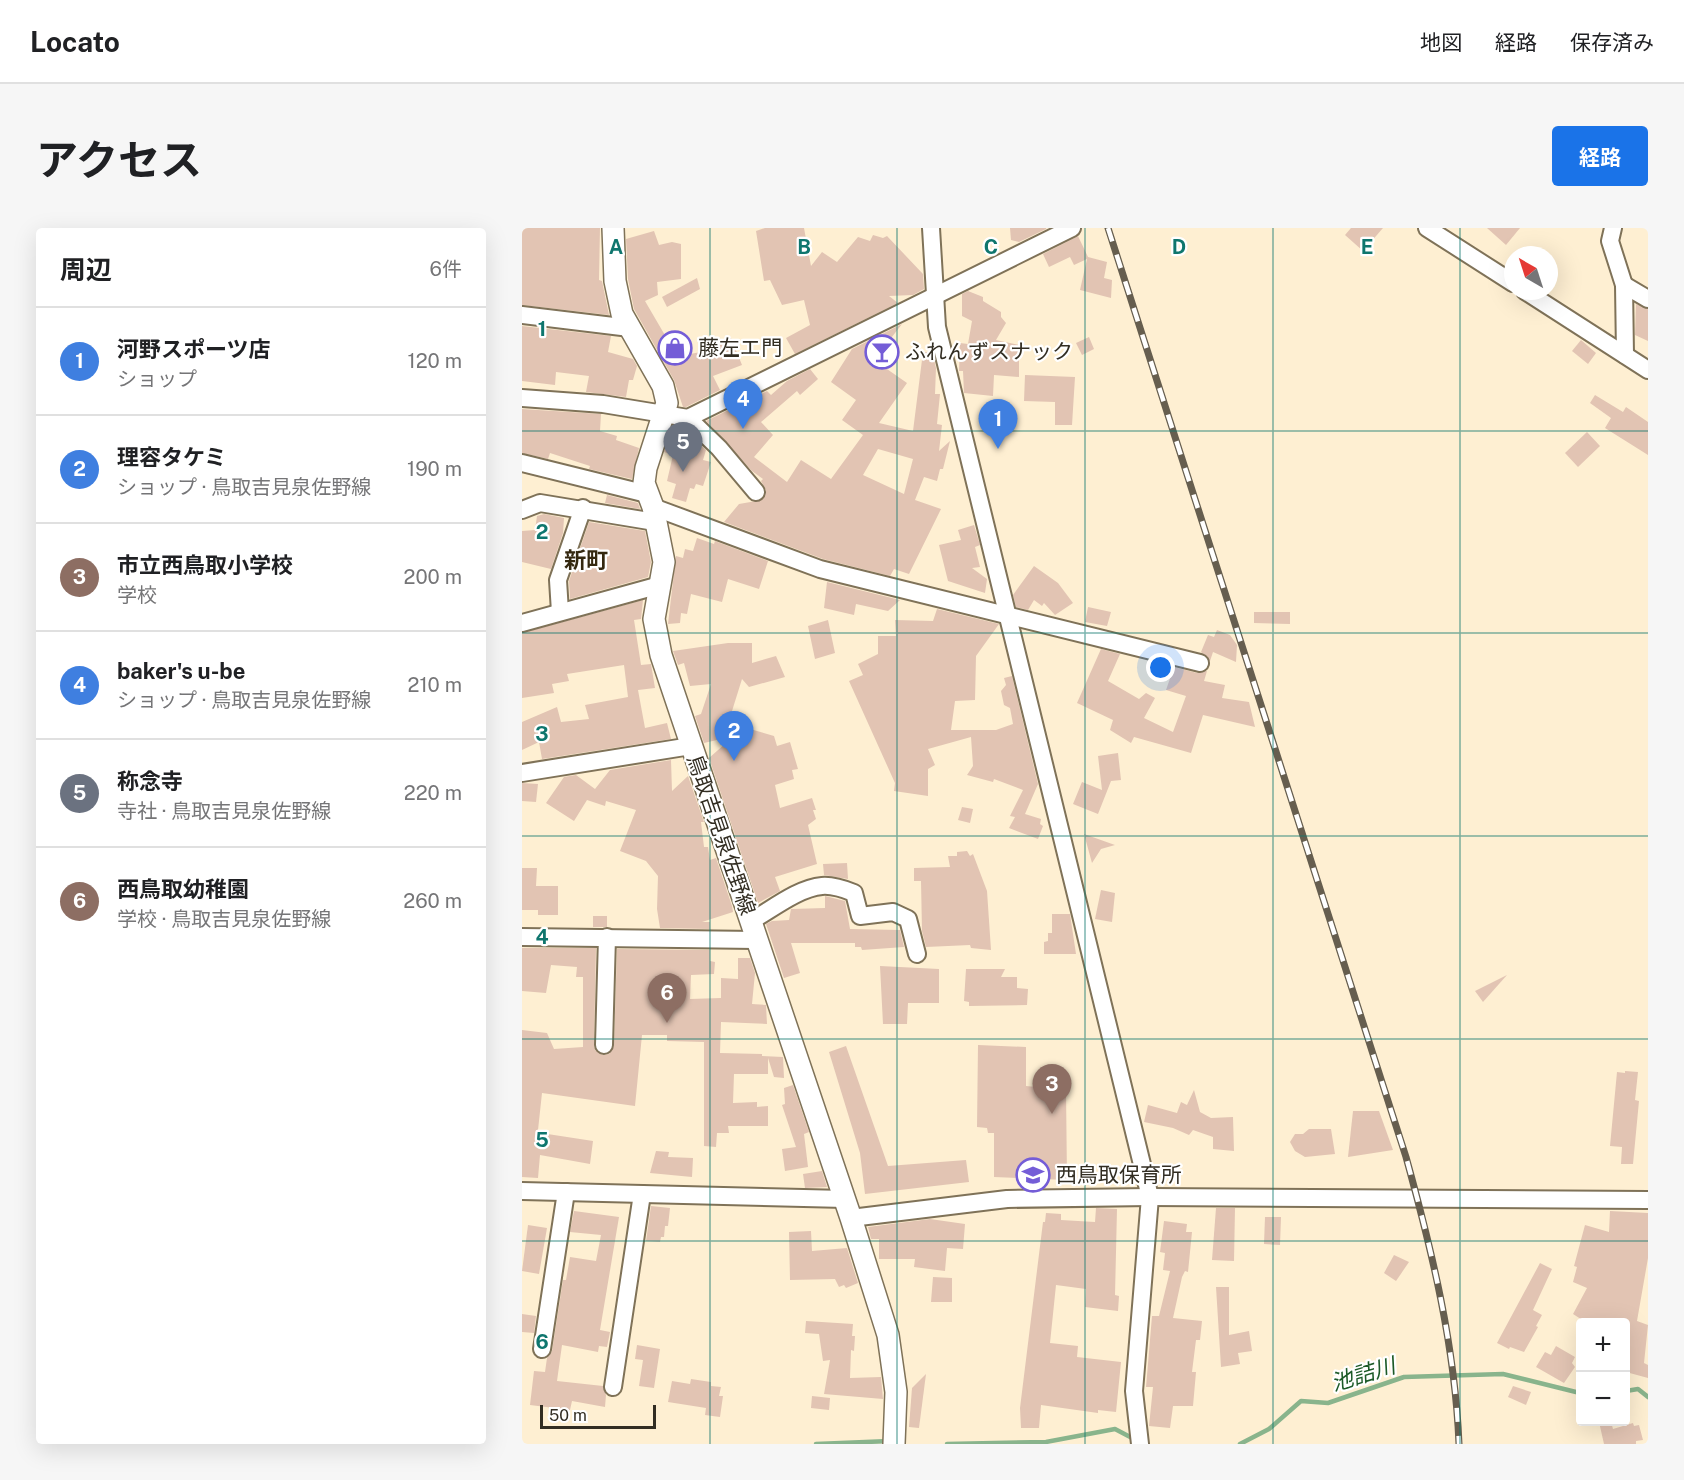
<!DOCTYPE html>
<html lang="ja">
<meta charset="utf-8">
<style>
body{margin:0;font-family:"Public Sans","Noto Sans JP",sans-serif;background:#f6f6f6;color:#202124}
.controls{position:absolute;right:18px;bottom:18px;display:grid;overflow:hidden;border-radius:6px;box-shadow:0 6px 24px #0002}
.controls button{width:54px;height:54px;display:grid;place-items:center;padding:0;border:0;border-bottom:2px solid #e0e0e0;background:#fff;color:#202124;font:30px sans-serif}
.compass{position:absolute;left:982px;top:18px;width:54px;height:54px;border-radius:50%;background:#fff;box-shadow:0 6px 24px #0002;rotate:321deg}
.scale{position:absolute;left:18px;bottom:15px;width:116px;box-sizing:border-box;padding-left:6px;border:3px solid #322d22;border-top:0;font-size:16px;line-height:21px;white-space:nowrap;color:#322d22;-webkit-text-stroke:4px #fff;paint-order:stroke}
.you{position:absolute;left:639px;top:440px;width:21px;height:21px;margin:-15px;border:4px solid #fff;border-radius:50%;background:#1a73e8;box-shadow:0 0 0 9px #1a73e833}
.badge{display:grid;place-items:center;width:39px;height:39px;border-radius:50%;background:#1a73e8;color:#fff;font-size:20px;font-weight:700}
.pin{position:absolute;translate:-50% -50px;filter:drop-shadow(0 2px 3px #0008)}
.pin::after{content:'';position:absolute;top:32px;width:21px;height:18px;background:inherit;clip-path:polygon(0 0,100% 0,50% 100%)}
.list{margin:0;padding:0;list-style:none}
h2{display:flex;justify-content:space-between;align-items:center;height:78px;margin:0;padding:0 24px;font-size:26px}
h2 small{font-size:20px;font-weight:400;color:#757577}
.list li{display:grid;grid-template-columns:39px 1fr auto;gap:18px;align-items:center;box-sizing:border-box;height:108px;padding:0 24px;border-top:2px solid #e0e0e0}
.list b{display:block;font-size:22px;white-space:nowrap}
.list p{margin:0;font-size:20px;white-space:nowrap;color:#757577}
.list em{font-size:20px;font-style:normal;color:#757577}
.map{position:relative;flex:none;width:1126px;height:1216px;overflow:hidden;border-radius:6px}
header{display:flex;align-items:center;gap:36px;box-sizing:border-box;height:84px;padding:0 30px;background:#fff;border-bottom:2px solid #e0e0e0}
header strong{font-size:28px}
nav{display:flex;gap:33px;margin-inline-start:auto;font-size:21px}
.intro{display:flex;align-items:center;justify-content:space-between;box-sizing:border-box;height:144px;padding:0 36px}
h1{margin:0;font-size:42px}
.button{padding:15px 27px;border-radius:6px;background:#1a73e8;color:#fff;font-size:21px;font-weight:700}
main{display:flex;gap:36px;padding:0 36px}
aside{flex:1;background:#fff;border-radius:6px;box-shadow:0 6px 24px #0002}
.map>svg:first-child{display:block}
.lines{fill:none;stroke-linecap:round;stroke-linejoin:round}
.stream{stroke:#89b48c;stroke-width:4.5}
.building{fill:#e2c4b3;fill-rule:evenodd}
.minor-casing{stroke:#7f7258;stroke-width:20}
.major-casing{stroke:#7f7258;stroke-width:24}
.minor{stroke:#fff;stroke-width:16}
.major{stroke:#fff;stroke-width:21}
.rail-casing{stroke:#665e4f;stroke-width:7}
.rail{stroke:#fff;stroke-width:4.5;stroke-dasharray:14;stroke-linecap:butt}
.grid{fill:none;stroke:#0f766e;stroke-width:1.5;stroke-opacity:0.55}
.labels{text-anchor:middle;stroke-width:4.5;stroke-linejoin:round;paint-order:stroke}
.poi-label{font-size:21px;fill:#322d22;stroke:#fff;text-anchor:start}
.street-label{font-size:21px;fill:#322d22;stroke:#fff}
.neighbourhood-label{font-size:22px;font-weight:bold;fill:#342810;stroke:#fff}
.water-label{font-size:22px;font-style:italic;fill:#1c5a27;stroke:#fff}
.grid-label{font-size:20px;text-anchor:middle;font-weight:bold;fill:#0f766e;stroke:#fff;stroke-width:4.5;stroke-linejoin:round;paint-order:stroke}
</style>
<header>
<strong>Locato</strong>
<nav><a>地図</a><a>経路</a><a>保存済み</a></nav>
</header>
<div class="intro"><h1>アクセス</h1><a class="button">経路</a></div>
<main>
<aside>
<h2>周辺<small>6件</small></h2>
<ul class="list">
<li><span class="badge" style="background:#3f7fe0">1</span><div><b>河野スポーツ店</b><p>ショップ</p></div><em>120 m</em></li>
<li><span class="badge" style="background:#3f7fe0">2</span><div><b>理容タケミ</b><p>ショップ · 鳥取吉見泉佐野線</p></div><em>190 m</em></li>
<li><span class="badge" style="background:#8d6e63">3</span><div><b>市立西鳥取小学校</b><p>学校</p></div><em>200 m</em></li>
<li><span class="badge" style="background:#3f7fe0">4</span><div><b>baker's u-be</b><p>ショップ · 鳥取吉見泉佐野線</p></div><em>210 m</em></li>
<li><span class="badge" style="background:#6b7280">5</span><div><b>称念寺</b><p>寺社 · 鳥取吉見泉佐野線</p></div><em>220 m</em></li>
<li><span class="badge" style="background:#8d6e63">6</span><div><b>西鳥取幼稚園</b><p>学校 · 鳥取吉見泉佐野線</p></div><em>260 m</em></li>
</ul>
</aside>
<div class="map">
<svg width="1126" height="1216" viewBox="0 0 1126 1216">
<rect width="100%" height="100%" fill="#feefd2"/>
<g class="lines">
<g class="stream">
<polyline points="1104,1163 1116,1161 1126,1169"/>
<polyline points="294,1216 368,1213"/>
<polyline points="425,1216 524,1214 593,1201 612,1211"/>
<polyline points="718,1216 747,1201 779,1173 806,1175 882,1149 981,1146 1058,1165"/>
</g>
</g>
<g class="building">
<polygon points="0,0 78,0 77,52 80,53 87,87 0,77"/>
<polygon points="243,0 282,0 289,38 300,24 315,34 336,9 348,13 351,7 361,10 365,8 401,46 402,61 391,67 367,68 376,75 273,126 264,110 288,97 282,72 260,77 248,52 242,53 234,3"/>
<polygon points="488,0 524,0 524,1 497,14 489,12"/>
<polygon points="829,0 861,0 841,23 823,7"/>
<polygon points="965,0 998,0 984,17"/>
<polygon points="132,3 137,17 150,14 159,16 159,51 135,54 136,67 123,73 144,109 148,107 163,127 189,122 186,117 209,110 220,137 191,148 198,162 164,179 161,179 152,152 112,81 106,51 104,11"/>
<polygon points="556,8 566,29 585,34 582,50 590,52 589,70 558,62 565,31 552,37 548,29 527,39 521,26"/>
<polygon points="175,50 178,61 145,79 140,69"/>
<polygon points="446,63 461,69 461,73 479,84 479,89 484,95 474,112 497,117 497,149 472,147 471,168 442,165 441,143 437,143 438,115 446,116 450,93 440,88 440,66"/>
<polygon points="1114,76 1126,81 1126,113 1113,107"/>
<path d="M380 96 352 132 385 155 357 195 391 203 401 124H410L414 140 413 166H418L415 196 420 197 417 223 428 213 421 241H418L415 253 402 249 393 272 419 281 387 346 372 341 368 348 301 331 202 294 217 276 240 272 244 262 239 253 241 251 230 243 184 193 245 163 249 167 265 153 288 141 296 151 278 167 275 163 239 194 251 207 232 229 265 254 279 232 309 251 341 207 320 192 334 172 309 154 330 121ZM356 221 391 231 382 266 341 247Z"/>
<polygon points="0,98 89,108 86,124 111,131 115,138 111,152 107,152 104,169 64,164 67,148 34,144 33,157 0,153"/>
<polygon points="567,109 572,121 560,127 554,115"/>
<polygon points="1059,112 1074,125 1066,136 1050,123"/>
<polygon points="503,147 553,149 550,197 533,197 533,174 502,173"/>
<polygon points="1073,167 1101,184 1104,179 1126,194 1126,227 1083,200 1089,190 1068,175"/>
<polygon points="0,181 79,186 78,203 95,208 94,212 117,220 110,251 67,241 68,238 28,225 26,231 0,225"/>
<polygon points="151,198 161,200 184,222 181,232 189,234 181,258 174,256 172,261 168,260 164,274 150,270 154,256 145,253 151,227 142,224"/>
<polygon points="1065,204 1078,218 1056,239 1043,225"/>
<polygon points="85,267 116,275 118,281 83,275"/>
<polygon points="22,286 42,290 41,305 29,341 0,334 0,303 13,302 15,288"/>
<polygon points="67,294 123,303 129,334 126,349 48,371 47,353"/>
<polygon points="452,297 458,317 453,319 458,339 450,340 465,351 463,365 426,353 417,317 439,312 436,302"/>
<polygon points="175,310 192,316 193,313 246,333 237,361 206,351 200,374 169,366 165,386 159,385 158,395 146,396 154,328 161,330 163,321 171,323"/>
<polygon points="512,338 536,355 551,375 533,387 522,375 520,378 512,372 506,382 494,379 491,367"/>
<polygon points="305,354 378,372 366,383 334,376 332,387 302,380"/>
<polygon points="121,372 119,391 112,392 119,437 129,436 133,460 116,462 123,500 145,495 149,511 20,531 17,514 0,522 0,494 35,479 39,494 67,491 63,477 106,469 102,437 45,446 47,453 30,456 32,465 0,470 0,405"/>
<polygon points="566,379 589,384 585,398 563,394"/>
<polygon points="415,381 477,396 454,428 453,472 433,473 429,502 474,502 491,496 488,480 482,477 479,463 484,457 482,450 490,448 516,556 503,586 519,591 518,596 521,598 516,611 487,600 493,589 488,588 501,562 472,551 471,554 445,547 451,538 449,509 406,521 413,537 406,541 406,568 372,563 373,555 327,453 341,447 336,436 356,426 356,408 374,408 373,392 411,393"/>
<polygon points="732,384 768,384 768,396 732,395"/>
<polygon points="306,392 313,425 293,431 286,398"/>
<polygon points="695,402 708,407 715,417 714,434 691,424 688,433 679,424 686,407 692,409"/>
<polygon points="206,415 230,415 230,435 254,428 263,449 227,459 220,451 205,499 228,499 228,501 252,508 255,518 268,514 276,541 270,542 272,551 253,557 258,580 290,570 294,582 291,582 294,591 286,597 295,636 253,649 258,663 236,675 187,530 212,508 182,515 173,488 179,486 189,456 168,458 162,435 156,437 151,423"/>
<polygon points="579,421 598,426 586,453 617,471 624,465 633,470 622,490 651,504 664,468 644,462 652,439 675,445 685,443 682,453 703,457 700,470 727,474 733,499 681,487 669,525 612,509 609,515 588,502 591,492 555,475"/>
<polygon points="596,525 599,552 589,553 576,586 551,576 560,554 580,562 576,528"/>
<polygon points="149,532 150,563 166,548 182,594 179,594 182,619 186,619 188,632 194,630 210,678 211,684 180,694 188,694 188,701 138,700 135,681 136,648 124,633 98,623 114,582 84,573 83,578 65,572 52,593 24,575 42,549 54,547 73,561 88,542"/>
<polygon points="0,555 16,556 14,574 0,573"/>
<polygon points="440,579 451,581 448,595 436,592"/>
<polygon points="562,606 593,617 579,621 570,635"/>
<polygon points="445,623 448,628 451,626 465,663 469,722 449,720 448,717 404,719 400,703 399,653 392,653 392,640 428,639 426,628 435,628 435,624"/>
<polygon points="325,635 326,651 302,647 301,636"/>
<polygon points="0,640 15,640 14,658 36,658 36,687 16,687 16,682 0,682"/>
<polygon points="579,662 593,665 590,694 573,691"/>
<polygon points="303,668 323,673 328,701 378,702 382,719 340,722 339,719 333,719 333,715 269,715 278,745 262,750 244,696 250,693 267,692 269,681 303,680"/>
<polygon points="530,686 548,686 554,726 522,726 522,714 526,713 526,705 530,705"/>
<rect x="71" y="688" width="14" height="11"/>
<polygon points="0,720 74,720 72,817 73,822 81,827 87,826 92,817 95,721 188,722 188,733 193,734 192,746 169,747 168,771 199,770 199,750 216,751 216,730 228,730 233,745 230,776 244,777 245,796 199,794 198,825 240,826 240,828 261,829 262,850 252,849 246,830 246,846 212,846 211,875 235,874 235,879 246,878 246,898 206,898 207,905 195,905 194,919 182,918 182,814 145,813 145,807 120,807 113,878 20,865 16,902 19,905 71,913 68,936 18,927 16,950 0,949 0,802 25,805 32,821 61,819 61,749 54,749 55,739 29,737 24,765 0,763"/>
<polygon points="358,738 417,741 417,775 386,775 385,796 361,796"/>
<polygon points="444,741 483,741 479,749 495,749 495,760 506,761 505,777 447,778 447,774 442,773"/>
<polygon points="985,747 961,774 953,763"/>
<polygon points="456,817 504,819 504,858 544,862 545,952 472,949 472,905 466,905 465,900 455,899"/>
<polygon points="324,818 366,938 444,932 447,954 343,966 338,925 307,824"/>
<polygon points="1103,843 1116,844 1113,872 1117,873 1111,936 1099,936 1100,919 1088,918 1095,844 1103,845"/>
<polygon points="271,857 287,904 282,906 286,939 263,943 260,921 274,919 260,877 263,876 262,860"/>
<polygon points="672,862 678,884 689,890 711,889 712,923 691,921 691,909 671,902 667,907 651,900 622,894 626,877 655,885 659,874 665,877"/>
<polygon points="831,883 857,883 871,922 826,929"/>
<polygon points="787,901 809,901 813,926 783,929 773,923 768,914 773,906 781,906"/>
<polygon points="134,923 147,924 146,929 171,930 170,949 128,945"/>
<polygon points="300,943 305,959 283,960 281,946"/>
<polygon points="129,978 148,980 146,998 143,998 142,1009 139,1009 138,1014 124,1013"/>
<polygon points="574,980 595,981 593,1067 597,1068 596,1083 563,1079 564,1061 534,1057 528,1115 556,1118 555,1129 599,1134 594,1184 576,1182 576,1185 519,1177 517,1200 499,1200 498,1180 521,994 523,994 524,985 539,986 539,992 573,994"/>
<polygon points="694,980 713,980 712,1033 690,1032"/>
<polygon points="52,983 97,989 78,1102 88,1104 85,1119 77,1118 76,1124 40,1117 35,1153 81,1158 84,1167 83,1179 50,1173 48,1182 8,1177 12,1143 23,1144 25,1130 30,1123 41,1052 44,1052 48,1029 74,1033 79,1007 48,1004"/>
<polygon points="1088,983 1126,985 1126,1030 1115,1093 1126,1097 1122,1135 1126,1137 1126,1150 1104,1144 1104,1095 1065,1095 1051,1086 1065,1060 1051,1054 1055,1039 1052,1038 1063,997 1087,1004"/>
<polygon points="743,989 759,989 758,1017 742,1016"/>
<polygon points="408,991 443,996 441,1021 425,1020 423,1043 392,1039 393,1031 357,1031 357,1011 349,1011 346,999"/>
<polygon points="642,993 665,996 664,1004 670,1004 666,1044 663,1043 660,1049 651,1090 680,1093 678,1112 674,1112 670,1144 674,1144 671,1178 651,1178 648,1200 627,1198 631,1159 624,1159 630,1088 637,1088 648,1043 641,1042 643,1025 638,1024"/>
<polygon points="6,997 25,1000 17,1046 0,1043"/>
<polygon points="289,1003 290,1023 325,1020 336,1055 324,1060 322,1057 317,1059 313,1051 268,1052 267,1004"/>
<polygon points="872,1027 887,1034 874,1053 862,1045"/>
<polygon points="1018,1035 1030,1041 1011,1082 1020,1087 1014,1098 1016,1099 1002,1124 988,1119 987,1121 975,1115"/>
<polygon points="411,1049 430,1050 430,1074 409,1074"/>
<polygon points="694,1059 707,1059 707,1107 727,1103 730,1123 716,1125 718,1136 699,1139"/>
<polygon points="0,1086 14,1088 12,1105 0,1104"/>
<polygon points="284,1093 331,1096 330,1108 333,1108 332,1123 329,1122 328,1150 359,1149 361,1171 302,1166 308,1132 301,1133 297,1106 283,1105"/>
<polygon points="115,1117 138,1121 132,1160 117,1158 121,1132 113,1131"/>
<polygon points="1034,1118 1053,1129 1050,1135 1053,1139 1042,1155 1014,1139 1023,1124 1029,1127"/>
<polygon points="404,1146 397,1200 387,1199 390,1160"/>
<polygon points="169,1151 189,1154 189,1158 199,1159 197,1168 201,1168 198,1189 183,1187 184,1180 146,1174 150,1153 168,1156"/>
<polygon points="991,1158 1009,1164 1004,1177 986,1169"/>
<polygon points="290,1168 308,1170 307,1182 289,1180"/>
<polygon points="1077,1194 1089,1194 1091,1201 1111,1195 1112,1198 1117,1197 1121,1212 1114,1213 1114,1216 1082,1216"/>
</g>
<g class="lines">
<g class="minor-casing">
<g id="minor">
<polyline points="409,0 415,99 628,969 612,1163 618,1216"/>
<polyline points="905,0 991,55"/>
<polyline points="1091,0 1088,13 1102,57 1103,127"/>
<polyline points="1102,57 1126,71"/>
<polyline points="1003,63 1126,142"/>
<polyline points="0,87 108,100"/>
<polyline points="0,170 81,176 166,190 550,0"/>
<polyline points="166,190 197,220 234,264"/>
<polyline points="0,235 125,266"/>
<polyline points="131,279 298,341 678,435"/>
<polyline points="0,282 18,275 133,294"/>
<polyline points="38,384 36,352 61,280"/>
<polyline points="0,395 138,357"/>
<polyline points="0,545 169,518"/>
<path d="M229 693C249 682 276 660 300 658 311 657 322 661 332 665L338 688 371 684 386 691 395 726"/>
<polyline points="0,709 234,712"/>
<polyline points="82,817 85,709"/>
<polyline points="0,963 323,971"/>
<polyline points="329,990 485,971 628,969 1126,972"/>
<polyline points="20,1121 44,964"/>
<polyline points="91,1159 120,966"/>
</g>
</g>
<g class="major-casing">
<polyline id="major" points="91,0 93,53 100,86 141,158 145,175 124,240 122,255 131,279 142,334 132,391 139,427 329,990 366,1107 374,1164 372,1216"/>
</g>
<use href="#minor" class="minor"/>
<use href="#major" class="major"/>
<g class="rail-casing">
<path id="rail" d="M586 0 884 929C910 1023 933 1118 937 1216"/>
</g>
<use href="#rail" class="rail"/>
</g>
<path class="grid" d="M188 0V1216M375 0V1216M563 0V1216M751 0V1216M938 0V1216M0 203H1126M0 405H1126M0 608H1126M0 811H1126M0 1013H1126"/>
<defs>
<g id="shop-ring" transform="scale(1.725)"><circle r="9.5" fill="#fff" stroke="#745dd7" stroke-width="1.5"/><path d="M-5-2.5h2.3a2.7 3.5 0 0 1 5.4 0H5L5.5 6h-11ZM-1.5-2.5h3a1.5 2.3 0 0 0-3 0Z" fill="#745dd7"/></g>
<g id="bar-ring" transform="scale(1.725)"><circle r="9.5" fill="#fff" stroke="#745dd7" stroke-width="1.5"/><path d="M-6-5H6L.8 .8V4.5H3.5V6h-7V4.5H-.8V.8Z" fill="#745dd7"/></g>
<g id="school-ring" transform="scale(1.725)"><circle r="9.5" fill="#fff" stroke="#745dd7" stroke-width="1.5"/><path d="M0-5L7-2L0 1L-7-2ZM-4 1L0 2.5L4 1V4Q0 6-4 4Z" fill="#745dd7"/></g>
</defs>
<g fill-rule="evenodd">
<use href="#shop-ring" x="153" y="120"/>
<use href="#bar-ring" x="360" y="124"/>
<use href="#school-ring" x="511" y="947"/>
</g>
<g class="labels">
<g class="poi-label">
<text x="176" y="127">藤左エ門</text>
<text x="383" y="131">ふれんずスナック</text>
<text x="534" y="954">西鳥取保育所</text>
</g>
<g class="street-label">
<text transform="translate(199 607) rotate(71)" y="7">鳥取吉見泉佐野線</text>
</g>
<g class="neighbourhood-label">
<text x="64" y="340">新町</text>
</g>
<g class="water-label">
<text transform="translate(841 1146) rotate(-17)" y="8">池詰川</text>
</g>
</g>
<g class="grid-label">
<text x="94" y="26">A</text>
<text x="282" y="26">B</text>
<text x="469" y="26">C</text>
<text x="657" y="26">D</text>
<text x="845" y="26">E</text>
<text x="20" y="108">1</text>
<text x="20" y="311">2</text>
<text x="20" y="513">3</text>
<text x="20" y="716">4</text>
<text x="20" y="919">5</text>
<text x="20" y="1121">6</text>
</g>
</svg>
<div class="controls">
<button>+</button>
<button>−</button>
</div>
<svg class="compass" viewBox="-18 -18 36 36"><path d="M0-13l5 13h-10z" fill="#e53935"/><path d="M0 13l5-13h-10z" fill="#757577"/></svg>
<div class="scale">50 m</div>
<div class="you"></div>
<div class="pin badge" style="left:476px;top:221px;background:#3f7fe0">1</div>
<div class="pin badge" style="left:212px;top:533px;background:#3f7fe0">2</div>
<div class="pin badge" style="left:530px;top:886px;background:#8d6e63">3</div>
<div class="pin badge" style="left:221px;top:201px;background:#3f7fe0">4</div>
<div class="pin badge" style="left:161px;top:244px;background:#6b7280">5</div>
<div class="pin badge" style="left:145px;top:795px;background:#8d6e63">6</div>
</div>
</main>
